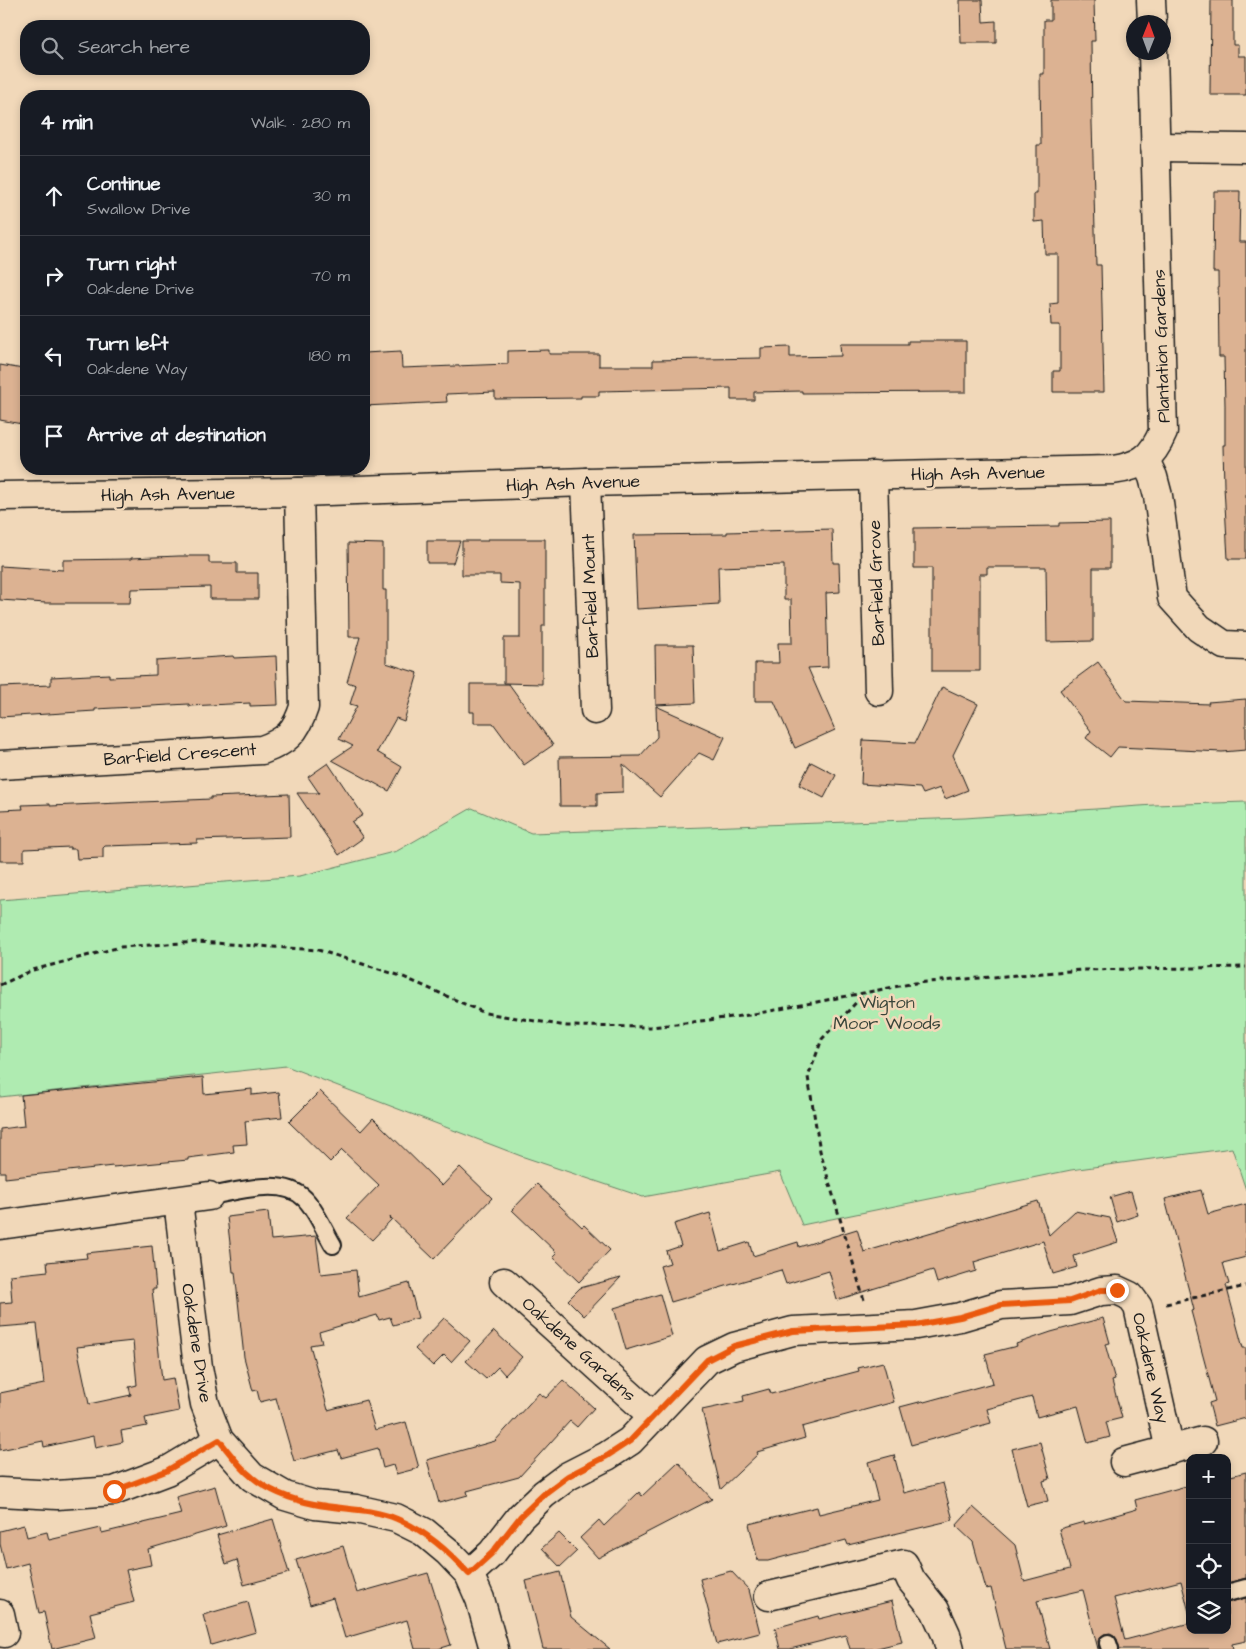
<!DOCTYPE html>
<meta charset="utf-8">
<style>
body{margin:0;font-family:"Architects Daughter",sans-serif;background:#20242c;color:#f1f3f6}
.controls{position:absolute;right:15px;bottom:15px;display:grid;overflow:hidden;border-radius:10px;box-shadow:0 2px 8px #0003}
.controls button{width:45px;height:45px;display:grid;place-items:center;padding:0;border:0;border-bottom:1px solid #363941;background:#171b24;color:#f1f3f6;font:25px sans-serif}
.compass{position:absolute;left:1126px;top:15px;width:45px;height:45px;border-radius:50%;background:#171b24;box-shadow:0 2px 8px #0003;rotate:1deg}
.stop{position:absolute;width:15px;height:15px;margin:-11px;border:4px solid #ea580c;border-radius:50%;background:#fff}
.stop.end{background:#ea580c;border-color:#fff;box-shadow:0 1px 5px #0008}
.list{margin:0;padding:0;list-style:none}
h2{display:flex;justify-content:space-between;align-items:center;height:65px;margin:0;padding:0 20px;font-size:21px}
h2 small{font-size:16px;font-weight:400;color:#9ea1a6}
.list li{display:grid;grid-template-columns:32px 1fr auto;gap:15px;align-items:center;box-sizing:border-box;height:80px;padding:0 20px;border-top:1px solid #363941}
.list b{display:block;font-size:19px;white-space:nowrap}
.list p{margin:0;font-size:16px;white-space:nowrap;color:#9ea1a6}
.list em{font-size:16px;font-style:normal;color:#9ea1a6}
.icon{flex:none;width:28px;height:28px;fill:none;stroke:currentColor;stroke-width:2;stroke-linecap:round;stroke-linejoin:round}
.map{position:relative;flex:none;width:1246px;height:1649px;overflow:hidden}
.search{position:absolute;background:#171b24;box-shadow:0 2px 8px #0003;left:20px;top:20px;width:350px;height:55px;display:flex;align-items:center;gap:12px;box-sizing:border-box;padding:0 18px;border-radius:20px;color:#9ea1a6;font-size:19px}
.panel{position:absolute;background:#171b24;box-shadow:0 2px 8px #0003;left:20px;top:90px;width:350px;height:385px;border-radius:20px}
.map>svg:first-child{display:block}
.green{fill:#afebb1;stroke:#668466}
.building{fill:#dcb292;stroke:#1c1c1c;fill-rule:evenodd}
.lines{fill:none;stroke-linecap:round;stroke-linejoin:round}
.service-casing{stroke:#1c1c1c;stroke-width:20}
.minor-casing{stroke:#1c1c1c;stroke-width:31}
.path{stroke:#1c1c1c;stroke-width:3;stroke-dasharray:5 4;stroke-linecap:butt}
.service{stroke:#f1d8b9;stroke-width:16}
.minor{stroke:#f1d8b9;stroke-width:28}
.route{stroke:#ea580c;stroke-width:6}
.labels{text-anchor:middle;stroke-width:5;stroke-linejoin:round;paint-order:stroke}
.street-label{font-size:18px;fill:#1c1c1c;stroke:#f1d8b9}
.park-label{font-size:18px;fill:#39453a;stroke:#f1d8b9}
</style>
<div class="map">
<svg width="1246" height="1649" viewBox="0 0 1246 1649">
<rect width="100%" height="100%" fill="#f1d8b9"/>
<filter id="ink" filterUnits="userSpaceOnUse"><feTurbulence type="fractalNoise" baseFrequency=".02" numOctaves="2"/><feDisplacementMap in="SourceGraphic" scale="10" xChannelSelector="R" yChannelSelector="G"/><feConvolveMatrix kernelMatrix="1 2 1 2 8 2 1 2 1" color-interpolation-filters="sRGB"/></filter>
<g filter="url(#ink)">
<polygon class="green" points="1246,802 1246,1190 1232,1148 1071,1170 802,1225 780,1172 643,1197 521,1156 286,1066 0,1097 0,900 300,876 397,851 472,808 531,833 965,818 1154,805"/>
<g class="building">
<polygon points="960,0 982,0 983,22 996,21 996,43 961,43"/>
<polygon points="1051,0 1094,0 1095,41 1091,41 1092,123 1096,265 1101,265 1104,392 1053,392 1053,371 1060,371 1060,325 1051,325 1050,304 1058,303 1058,254 1045,254 1044,221 1034,222 1034,194 1037,194 1037,145 1041,145 1040,74 1044,74 1044,20 1051,20"/>
<polygon points="1211,0 1233,0 1233,45 1238,45 1238,56 1246,56 1246,95 1210,95"/>
<polygon points="1214,191 1240,191 1239,242 1246,242 1246,559 1228,559 1224,486 1223,445 1225,445 1225,406 1224,357 1219,357 1218,272 1213,272"/>
<polygon points="908,341 966,341 966,392 802,393 802,391 754,392 754,400 731,400 731,388 599,391 599,396 581,396 581,398 495,399 495,392 446,394 447,402 364,406 364,353 401,351 402,368 508,364 508,351 549,350 549,354 599,354 599,366 653,366 653,360 761,358 761,348 790,347 790,357 841,356 840,344 908,344"/>
<polygon points="0,365 23,369 25,409 22,424 0,420"/>
<polygon points="1110,522 1110,568 1093,568 1093,641 1047,642 1046,567 987,567 987,574 980,574 980,671 932,671 932,568 914,568 914,528 1059,526 1059,523"/>
<polygon points="832,529 833,563 839,563 840,592 826,593 828,667 808,668 835,730 795,748 774,701 755,701 755,663 779,663 778,643 792,643 791,600 784,600 784,565 718,567 719,604 637,609 634,535 727,534 727,532"/>
<polygon points="487,539 545,539 545,626 542,626 542,684 504,683 504,638 520,638 520,584 500,583 500,575 462,575 462,541 487,541"/>
<polygon points="427,541 460,541 453,563 427,563"/>
<polygon points="348,543 383,544 383,590 386,590 386,663 418,673 404,721 396,718 377,752 402,767 389,791 332,760 353,746 339,739 357,706 350,704 356,685 347,682 360,637 349,637"/>
<polygon points="179,556 209,556 209,563 237,563 237,573 258,573 258,599 210,599 210,587 131,589 130,603 46,603 0,600 0,566 63,570 63,560 131,559 131,558"/>
<polygon points="655,645 693,645 695,703 656,705"/>
<polygon points="233,656 234,658 276,656 278,705 250,706 250,703 189,706 189,704 95,709 95,711 0,717 0,687 51,685 51,677 109,674 109,677 156,675 156,661"/>
<polygon points="1098,662 1126,701 1209,704 1208,702 1246,699 1246,750 1222,752 1118,747 1110,757 1086,738 1091,731 1060,690"/>
<polygon points="470,684 509,684 553,745 524,765 493,723 474,723 474,712 470,712"/>
<polygon points="942,687 978,704 953,755 968,790 945,799 940,788 923,794 920,788 861,784 863,740 915,743"/>
<polygon points="656,706 725,737 714,760 699,753 660,797 623,764 623,792 597,793 597,806 560,806 559,757 640,756 657,737"/>
<polygon points="811,762 836,775 824,798 799,785"/>
<polygon points="328,763 363,815 352,822 363,838 339,855 297,793 319,793 308,777"/>
<polygon points="289,794 290,837 197,840 197,843 105,846 103,848 103,858 77,859 76,849 70,849 70,847 24,849 24,861 0,861 0,810 23,809 22,805 50,804 50,806 211,799 211,797"/>
<polygon points="203,1077 204,1094 252,1089 252,1095 279,1092 282,1117 245,1121 247,1144 233,1145 234,1152 188,1158 188,1160 113,1167 113,1166 5,1178 5,1172 0,1172 0,1129 24,1126 21,1095"/>
<polygon points="320,1091 361,1131 373,1118 442,1186 460,1167 492,1198 434,1259 390,1217 391,1220 372,1240 347,1218 379,1185 342,1150 330,1162 289,1122"/>
<polygon points="537,1184 582,1227 584,1225 610,1250 579,1282 553,1257 557,1253 512,1210"/>
<polygon points="1201,1190 1208,1214 1246,1204 1246,1257 1223,1263 1229,1284 1226,1285 1243,1348 1246,1348 1246,1418 1215,1426 1209,1403 1215,1401 1191,1311 1194,1310 1165,1199"/>
<polygon points="1131,1191 1138,1215 1117,1222 1110,1197"/>
<polygon points="1038,1201 1049,1235 1075,1211 1110,1218 1118,1242 1074,1256 1077,1267 1053,1274 1043,1241 974,1262 976,1271 937,1283 933,1270 837,1300 829,1271 786,1284 781,1270 671,1302 660,1266 670,1263 666,1251 681,1246 674,1224 710,1213 720,1251 749,1242 753,1256 798,1242 799,1247 857,1229 864,1252"/>
<polygon points="268,1212 271,1240 316,1236 321,1274 356,1270 359,1297 409,1283 418,1318 393,1325 390,1317 379,1320 377,1315 319,1332 322,1343 310,1345 328,1410 366,1400 375,1430 406,1422 419,1468 396,1474 393,1465 383,1468 378,1448 341,1458 338,1450 294,1461 276,1398 260,1402 257,1390 253,1391 244,1357 235,1272 233,1272 230,1243 227,1217"/>
<path d="M152 1246 156 1289H152L162 1380 173 1378 179 1411 145 1418 147 1426 121 1431 123 1442 95 1448 93 1436 44 1447 43 1441 0 1450V1393L44 1384 37 1324 0 1327V1303L12 1302 10 1275 48 1271 47 1262 87 1258 86 1253ZM133 1341 137 1385 129 1387 131 1395 89 1404 77 1347Z"/>
<polygon points="621,1277 584,1316 568,1300 580,1288"/>
<polygon points="660,1294 672,1336 626,1350 614,1308"/>
<polygon points="444,1318 470,1341 451,1362 444,1355 433,1366 415,1349"/>
<polygon points="1103,1318 1110,1343 1105,1344 1115,1380 1112,1381 1122,1418 1106,1422 1110,1437 1088,1443 1078,1406 1037,1417 1032,1397 987,1409 991,1423 911,1445 900,1407 923,1401 924,1402 993,1383 985,1354 1017,1346 1016,1344 1051,1332"/>
<polygon points="494,1331 522,1357 505,1375 498,1367 486,1379 466,1361"/>
<polygon points="883,1362 894,1402 802,1427 805,1438 757,1452 758,1454 721,1489 702,1410 744,1401 743,1396 769,1389 771,1394 859,1371 858,1368"/>
<polygon points="563,1380 594,1408 577,1427 570,1421 519,1477 467,1491 468,1495 439,1503 427,1460 495,1441 539,1393 546,1398"/>
<polygon points="1040,1442 1050,1479 1043,1481 1048,1501 1027,1506 1012,1449"/>
<polygon points="894,1455 904,1493 943,1483 953,1520 848,1545 846,1540 768,1561 758,1561 749,1524 817,1507 819,1514 878,1500 868,1462"/>
<polygon points="678,1462 712,1499 598,1558 580,1538 599,1520 604,1526 639,1492 642,1496"/>
<polygon points="1246,1472 1246,1578 1227,1583 1227,1477"/>
<polygon points="1190,1485 1190,1616 1181,1581 1114,1598 1125,1640 1190,1623 1190,1630 1227,1630 1227,1603 1246,1598 1246,1641 1232,1644 1233,1649 1120,1649 1117,1639 1114,1635 1110,1633 1104,1634 1100,1637 1098,1641 1099,1649 1098,1649 1083,1590 1037,1601 1050,1649 1006,1649 991,1588 986,1589 973,1542 956,1526 973,1507 1015,1545 1024,1581 1070,1569 1059,1529 1084,1522 1084,1524 1137,1509 1135,1500"/>
<polygon points="215,1486 226,1526 148,1549 151,1565 126,1570 134,1602 90,1613 96,1638 52,1649 44,1612 39,1613 28,1563 6,1569 0,1544 0,1531 24,1525 27,1537 47,1532 49,1540 101,1528 102,1533 181,1514 176,1497"/>
<polygon points="273,1519 289,1573 244,1585 237,1560 226,1564 217,1535"/>
<polygon points="559,1533 577,1551 560,1567 542,1548"/>
<polygon points="343,1546 357,1593 428,1573 451,1645 438,1649 415,1649 407,1620 345,1638 333,1598 310,1605 296,1560"/>
<polygon points="731,1571 749,1590 760,1633 717,1644 700,1579"/>
<polygon points="560,1572 571,1617 610,1649 543,1649 526,1581"/>
<polygon points="892,1601 902,1642 873,1649 850,1649 846,1635 790,1649 780,1649 775,1628 818,1616 819,1619"/>
<polygon points="248,1602 256,1632 211,1645 203,1615"/>
</g>
<g class="lines">
<g class="service-casing">
<g id="service">
<path d="M209 1196C237 1192 283 1176 305 1199 316 1210 325 1232 333 1245"/>
<polyline points="1227,1593 1246,1588"/>
<polyline points="1108,1643 1110,1649"/>
</g>
</g>
<g class="minor-casing">
<g id="minor">
<polyline points="1151,0 1152,22"/>
<polyline points="1155,147 1246,148"/>
<polyline points="1145,460 1153,477 1158,496 1172,598 1199,628 1224,645 1246,646"/>
<polyline points="873,475 879,691"/>
<polyline points="586,482 595,710"/>
<path d="M0 496 299 492 586 482 1113 470C1141 466 1152 458 1163 432L1153 52"/>
<path d="M0 765 262 750C287 741 296 732 304 707L299 492"/>
<polyline points="178,1201 198,1367 205,1404 219,1440 252,1477 285,1496 315,1505 356,1509 396,1518 424,1532 448,1552 469,1574 480,1599 494,1649"/>
<polyline points="0,1225 209,1196"/>
<polyline points="504,1282 654,1417"/>
<polyline points="1124,1462 1203,1441"/>
<polyline points="0,1492 57,1495 114,1491 167,1471 219,1440"/>
<polyline points="469,1574 492,1553 520,1517 544,1494 568,1476 607,1456 630,1441 707,1360 734,1347 793,1331 916,1325 960,1317 1001,1305 1070,1301 1101,1291 1117,1290 1130,1296 1138,1307 1170,1450"/>
<polyline points="769,1596 904,1564 911,1580 935,1610 946,1634 950,1649"/>
<polyline points="0,1614 4,1633"/>
</g>
</g>
<g class="path">
<polyline points="0,985 33,970 120,947 198,942 318,950 401,976 485,1013 567,1026 652,1027 749,1015 915,983 1082,970 1246,967"/>
<polyline points="864,1300 820,1151 808,1077 822,1039 865,993"/>
<polyline points="1166,1304 1246,1286"/>
</g>
<use href="#service" class="service"/>
<use href="#minor" class="minor"/>
</g>
</g>
<g class="lines" filter="url(#ink)">
<path class="route" d="M114 1491 166 1471 219 1440C229 1452 239 1467 252 1477 269 1491 293 1500 314 1504 342 1510 371 1508 397 1519 426 1531 448 1551 469 1574L492 1553 520 1517 544 1494 568 1476 607 1456 630 1441 707 1360 734 1346 793 1331 916 1325 960 1317 1001 1305 1070 1301 1101 1290H1117"/>
</g>
<g class="labels">
<g class="street-label">
<text transform="translate(1161 346) rotate(-92)" y="6">Plantation Gardens</text>
<text transform="translate(978 473) rotate(-1)" y="6">High Ash Avenue</text>
<text transform="translate(573 483) rotate(-2)" y="6">High Ash Avenue</text>
<text transform="translate(168 494) rotate(-1)" y="6">High Ash Avenue</text>
<text transform="translate(876 583) rotate(-92)" y="6">Barfield Grove</text>
<text transform="translate(590 596) rotate(-92)" y="6">Barfield Mount</text>
<text transform="translate(180 754) rotate(-4)" y="6">Barfield Crescent</text>
<text transform="translate(197 1343) rotate(81)" y="6">Oakdene Drive</text>
<text transform="translate(579 1349) rotate(42)" y="6">Oakdene Gardens</text>
<text transform="translate(1151 1368) rotate(77)" y="6">Oakdene Way</text>
</g>
<g class="park-label">
<text x="887" y="1008">Wigton<tspan x="887" dy="21">Moor Woods</tspan></text>
</g>
</g>
</svg>
<div class="controls">
<button>+</button>
<button>−</button>
<button><svg class="icon" aria-label="locate" viewBox="0 0 24 24"><circle cx="12" cy="12" r="6"/><path d="M12 2v4M12 18v4M2 12h4M18 12h4"/></svg></button>
<button><svg class="icon" aria-label="layers" viewBox="0 0 24 24"><path d="M12 4l9 5-9 5-9-5zM3 14l9 5 9-5"/></svg></button>
</div>
<svg class="compass" viewBox="-18 -18 36 36"><path d="M0-13l5 13h-10z" fill="#e53935"/><path d="M0 13l5-13h-10z" fill="#9ea1a6"/></svg>
<div class="stop" style="left:114px;top:1491px"></div>
<div class="stop end" style="left:1117px;top:1290px"></div>
<div class="search"><svg class="icon" aria-label="search" viewBox="0 0 24 24"><circle cx="10" cy="10" r="6"/><path d="M15 15l6 6"/></svg>Search here</div>
<section class="panel">
<h2>4 min<small>Walk · 280 m</small></h2>
<ul class="list">
<li><svg class="icon" aria-label="ahead" viewBox="0 0 24 24"><path d="M12 20V5M6 11l6-6 6 6"/></svg><div><b>Continue</b><p>Swallow Drive</p></div><em>30 m</em></li>
<li><svg class="icon" aria-label="right" viewBox="0 0 24 24"><path d="M7 20v-9h11M14 6l5 5-5 5"/></svg><div><b>Turn right</b><p>Oakdene Drive</p></div><em>70 m</em></li>
<li><svg class="icon" aria-label="left" viewBox="0 0 24 24"><path d="M17 20v-9H6M10 6l-5 5 5 5"/></svg><div><b>Turn left</b><p>Oakdene Way</p></div><em>180 m</em></li>
<li><svg class="icon" aria-label="arrive" viewBox="0 0 24 24"><path d="M6 21V4h12l-3 4 3 4H6"/></svg><div><b>Arrive at destination</b></div></li>
</ul>
</section>
</div>
